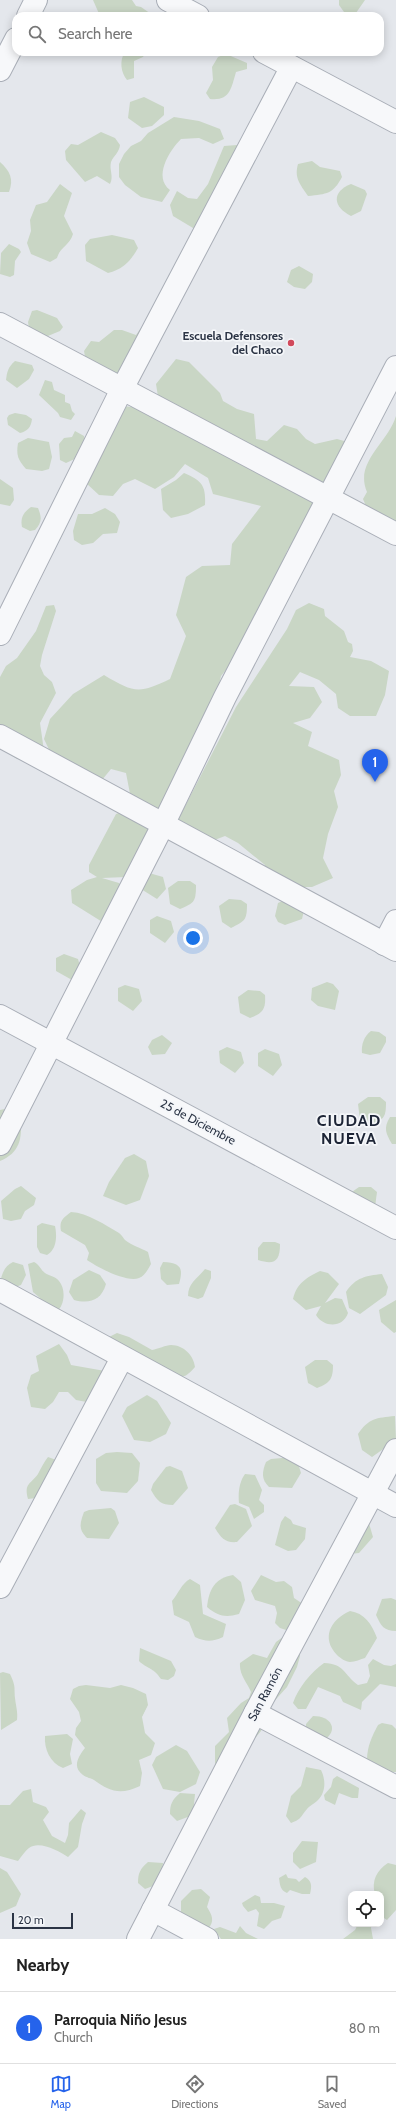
<!DOCTYPE html>
<meta charset="utf-8">
<style>
body{margin:0;font-family:Cabin,sans-serif;background:#f2f2f2;color:#222}
.controls{position:absolute;right:12px;bottom:12px;display:grid;overflow:hidden;border-radius:8px;box-shadow:0 2px 10px #0003}
.controls button{width:36px;height:36px;display:grid;place-items:center;padding:0;border:0;border-bottom:1px solid #e0e0e0;background:#fff;color:#222;font:20px sans-serif}
.scale{position:absolute;left:12px;bottom:10px;width:61px;box-sizing:border-box;padding-left:4px;border:2px solid #2b3445;border-top:0;font-size:11px;line-height:14px;white-space:nowrap;color:#2b3445;-webkit-text-stroke:3px #f4f6f9;paint-order:stroke}
.you{position:absolute;left:193px;top:938px;width:14px;height:14px;margin:-10px;border:3px solid #fff;border-radius:50%;background:#1a73e8;box-shadow:0 0 0 6px #1a73e833}
.badge{display:grid;place-items:center;width:26px;height:26px;border-radius:50%;background:#2563eb;color:#fff;font-size:13px;font-weight:700}
.pin{position:absolute;translate:-50% -33px;filter:drop-shadow(0 1px 2px #0008)}
.pin::after{content:'';position:absolute;top:21px;width:14px;height:12px;background:inherit;clip-path:polygon(0 0,100% 0,50% 100%)}
.list{margin:0;padding:0;list-style:none}
h2{display:flex;justify-content:space-between;align-items:center;height:52px;margin:0;padding:0 16px;font-size:17px}
h2 small{font-size:13px;font-weight:400;color:#767676}
.list li{display:grid;grid-template-columns:26px 1fr auto;gap:12px;align-items:center;box-sizing:border-box;height:72px;padding:0 16px;border-top:1px solid #e0e0e0}
.list b{display:block;font-size:15px;white-space:nowrap}
.list p{margin:0;font-size:13px;white-space:nowrap;color:#767676}
.list em{font-size:13px;font-style:normal;color:#767676}
.icon{flex:none;width:22px;height:22px;fill:none;stroke:currentColor;stroke-width:2;stroke-linecap:round;stroke-linejoin:round}
.map{position:relative;flex:none;width:396px;height:1939px;overflow:hidden}
.search{position:absolute;background:#fff;box-shadow:0 2px 10px #0003;left:12px;right:12px;top:12px;height:44px;display:flex;align-items:center;gap:10px;box-sizing:border-box;padding:0 14px;border-radius:12px;color:#767676;font-size:15px}
.sheet{height:124px;background:#fff}
nav{display:flex;justify-content:space-around;align-items:center;box-sizing:border-box;height:56px;border-top:1px solid #e0e0e0;background:#fff;font-size:11px;color:#767676}
nav a{display:grid;justify-items:center;gap:2px}
nav .on{color:#2563eb}
.map>svg:first-child{display:block}
.green{fill:#c9d6c5}
.lines{fill:none;stroke-linecap:round;stroke-linejoin:round}
.minor-casing{stroke:#a9aeb7;stroke-width:24}
.minor{stroke:#f7f8fa;stroke-width:22}
.poi-dot{fill:#d1495b;stroke:#f4f6f9;stroke-width:1.5}
.labels{text-anchor:middle;stroke-width:3.5;stroke-linejoin:round;paint-order:stroke}
.poi-label{font-size:12px;font-weight:bold;fill:#2b3445;stroke:#f4f6f9;text-anchor:end}
.street-label{font-size:12px;fill:#2b3445;stroke:#f4f6f9}
.district-label{font-size:16px;font-weight:bold;letter-spacing:1px;fill:#1d2536;stroke:#f4f6f9}
</style>
<div class="map">
<svg width="396" height="1939" viewBox="0 0 396 1939">
<rect width="100%" height="100%" fill="#e4e7ec"/>
<g class="green">
<polygon points="93,0 132,0 136,6 141,7 154,16 100,16"/>
<polygon points="339,0 365,0 356,13 344,12 339,5"/>
<path d="M125 52H146L143 57 134 61V78L127 80C121 73 119 60 125 52Z"/>
<path d="M226 54 247 63V69L236 72C231 89 230 101 210 99L206 93 213 80 212 67 218 57Z"/>
<polygon points="144,97 164,107 164,115 152,126 142,128 128,118 130,102"/>
<path d="M174 117 199 121 220 129 224 139 213 144 199 138 181 139C169 151 153 177 170 190L162 202 141 197 125 185 119 177V164L124 154 131 146 141 141 148 133Z"/>
<path d="M101 132 115 138 120 145C119 153 114 155 111 162 109 170 114 176 110 184L97 176 85 182 66 160 65 151 71 144 78 145Z"/>
<polygon points="237,145 251,155 237,195 201,227 193,228 173,216 170,205 177,191 188,198 197,199 208,184 224,146"/>
<path d="M312 161 320 167 340 171 342 177C333 194 327 194 308 196 300 184 294 178 298 164Z"/>
<path d="M0 162C10 171 14 179 9 192H0Z"/>
<path d="M60 184 72 193 64 216 73 234C70 245 60 247 57 258L50 262 31 254 27 243 31 231 30 220 36 205 47 202Z"/>
<path d="M351 184 365 190 367 194 361 211 351 216C333 207 331 192 351 184Z"/>
<path d="M112 235 134 240 138 248C130 262 123 269 108 273L86 261 85 245 90 239Z"/>
<polygon points="9,244 19,249 21,252 15,261 14,275 10,277 0,274 1,253"/>
<polygon points="299,266 313,274 312,282 305,289 294,287 287,282 291,270"/>
<polygon points="37,310 57,318 63,327 60,331 43,338 29,328 28,322 32,311"/>
<polygon points="141,328 148,333 122,382 86,362 84,351 91,341 99,342 114,330 122,330 136,335"/>
<polygon points="176,359 189,362 220,393 223,401 237,409 254,414 256,439 267,441 284,425 297,429 306,439 315,444 337,439 355,444 356,468 326,485 159,403 156,384"/>
<path d="M15 361 32 365 34 370 29 379 17 388 6 380C7 372 8 367 15 361Z"/>
<polygon points="45,380 52,382 54,390 65,395 65,402 70,404 72,411 75,414 71,420 60,417 58,413 39,395"/>
<path d="M123 406 148 409 316 499 295 544 288 549 276 577 234 660 221 676 217 694 167 805 157 811 131 799 126 773 111 769 102 780 54 760 44 739 50 719 73 694 104 675C134 693 139 694 170 679L186 636 176 615 186 577 202 566 230 565 232 544 261 506 213 494 208 478 185 464 174 477 155 489 135 479 123 484 113 496 99 495 86 483Z"/>
<path d="M15 413 26 415 32 419C31 427 28 431 20 433L8 425 7 418 9 415Z"/>
<path d="M396 416V523L366 506 363 499 367 492C354 462 388 443 396 416Z"/>
<polygon points="75,431 84,436 85,440 79,457 66,463 60,460 59,444 64,438 72,437"/>
<path d="M28 438 49 442 52 457 49 469 42 471 26 469C18 460 16 455 18 443Z"/>
<path d="M184 473C202 481 206 485 205 505L188 514 171 518 163 510 161 489 176 480Z"/>
<polygon points="0,479 13,488 14,500 10,506 0,504"/>
<path d="M31 507 38 508C42 518 42 522 35 530L30 531 22 527C20 517 24 512 31 507Z"/>
<polygon points="105,508 115,514 120,522 117,533 103,534 93,543 82,545 74,540 73,531 78,514 92,514"/>
<polygon points="309,603 324,609 325,616 344,631 348,642 352,644 353,651 350,657 371,661 389,671 385,695 376,716 350,716 338,708 336,694 319,680 300,672 289,686 314,687 322,702 310,718 293,723 312,732 308,746 339,760 341,775 334,791 338,807 328,834 323,858 333,878 312,887 279,887 264,880 265,865 238,843 225,836 212,841 177,822 236,707 287,629 296,610"/>
<polygon points="54,605 56,611 42,655 40,666 44,675 52,682 56,693 40,723 44,751 33,761 17,759 0,748 0,677 6,666 17,658 36,631 46,606"/>
<polygon points="125,811 152,828 126,877 102,878 119,883 131,901 104,923 72,903 71,890 87,880 97,877 89,872 89,865 116,814"/>
<polygon points="149,873 163,877 166,889 157,899 141,889"/>
<path d="M178 881H190L196 885C196 902 194 903 180 909L170 904 168 888Z"/>
<path d="M229 899 241 900 247 904C247 920 245 921 231 928L222 922 219 906Z"/>
<polygon points="287,899 305,906 302,919 285,925 278,922 275,916 278,903"/>
<polygon points="157,916 171,921 174,932 165,943 150,933 150,920"/>
<polygon points="64,954 78,959 81,970 72,980 56,971 56,958"/>
<polygon points="327,982 333,984 339,991 335,1010 318,1006 311,1000 312,988"/>
<polygon points="125,985 139,989 142,1001 133,1011 118,1001 118,988"/>
<path d="M248 990 260 991 265 995C266 1009 263 1013 250 1018L240 1013 238 997Z"/>
<path d="M371 1031 379 1032 386 1037V1042L380 1053 370 1055 362 1053C361 1045 364 1036 371 1031Z"/>
<polygon points="162,1035 172,1043 165,1054 152,1055 148,1047 152,1040"/>
<polygon points="227,1047 241,1052 244,1063 235,1073 220,1063 219,1051"/>
<polygon points="265,1049 279,1054 282,1065 273,1076 258,1066 258,1053"/>
<path d="M368 1097H380L386 1102C386 1118 384 1119 370 1125L360 1120 358 1104Z"/>
<path d="M9 1108 20 1119C23 1139 19 1153 0 1161V1110Z"/>
<path d="M390 1117H396V1144H392C386 1134 383 1128 390 1117Z"/>
<polygon points="134,1154 146,1161 149,1176 140,1200 126,1205 103,1196 109,1182 125,1158"/>
<polygon points="21,1186 36,1198 34,1205 25,1211 21,1219 11,1221 3,1219 1,1201 15,1189"/>
<polygon points="359,1187 371,1187 377,1192 375,1207 349,1194"/>
<path d="M71 1212C88 1213 105 1225 119 1233 122 1235 123 1238 125 1240 131 1245 141 1248 148 1252L151 1264C148 1269 145 1276 139 1278 127 1283 97 1267 87 1260L89 1253 85 1245 61 1231C59 1221 63 1218 71 1212Z"/>
<path d="M42 1223 55 1226C57 1236 57 1249 47 1255L40 1253 37 1247V1226Z"/>
<path d="M263 1242H275L280 1244C280 1262 274 1265 258 1260V1248Z"/>
<path d="M13 1262 23 1265 26 1275 21 1285 10 1289 0 1283C2 1274 4 1266 13 1262Z"/>
<path d="M34 1262C40 1265 40 1269 45 1273 49 1276 55 1276 59 1281 66 1289 65 1306 56 1312L41 1305 40 1298 33 1292 28 1264Z"/>
<path d="M163 1262C180 1263 184 1267 179 1284L167 1285 161 1279 160 1268Z"/>
<path d="M205 1269 211 1271V1278L203 1297 198 1299 188 1296C188 1283 197 1279 205 1269Z"/>
<path d="M89 1270 100 1275 106 1284C101 1301 89 1304 74 1300L69 1292 73 1280Z"/>
<path d="M320 1271 328 1273 339 1284 325 1303 335 1298 342 1299 348 1313C343 1328 324 1328 316 1315L321 1306 306 1310 293 1299C297 1283 306 1278 320 1271Z"/>
<path d="M382 1274 388 1287 386 1295 360 1314 349 1308 346 1292C356 1277 366 1276 382 1274Z"/>
<polygon points="396,1300 396,1332 394,1333 381,1322 379,1310"/>
<path d="M117 1333 129 1337 152 1350C158 1349 166 1345 171 1345 184 1345 194 1356 195 1367 183 1381 180 1377 165 1373L162 1366 107 1345 109 1337Z"/>
<polygon points="59,1344 67,1355 71,1365 105,1371 92,1403 76,1400 68,1392 59,1392 53,1402 45,1409 31,1407 27,1388 31,1375 39,1371 36,1356"/>
<path d="M315 1360H327L333 1365C333 1379 330 1383 317 1388L308 1383 305 1367Z"/>
<polygon points="147,1395 157,1401 171,1423 166,1434 150,1442 134,1440 122,1416 127,1407"/>
<path d="M395 1416 396 1440 372 1457 362 1450 358 1434C369 1418 376 1418 395 1416Z"/>
<polygon points="117,1452 132,1453 140,1463 138,1481 127,1493 101,1491 96,1483 96,1459 106,1453"/>
<path d="M48 1457 59 1461 36 1498 28 1499C24 1483 30 1485 38 1474 41 1468 44 1462 48 1457Z"/>
<path d="M293 1457 297 1460 301 1473 292 1488 269 1487C261 1479 262 1472 266 1462L271 1459Z"/>
<path d="M170 1466 182 1471 188 1488 173 1505C161 1505 157 1501 151 1490L153 1484 166 1467Z"/>
<path d="M245 1474 255 1475 262 1490 259 1500 264 1505V1512L254 1519 249 1507 239 1503C238 1494 239 1482 245 1474Z"/>
<path d="M235 1504 246 1509 252 1526 237 1542C225 1543 221 1538 215 1528L230 1505Z"/>
<path d="M111 1508 115 1511 119 1523 109 1539 87 1538C78 1529 80 1523 84 1512L89 1510Z"/>
<polygon points="285,1516 291,1520 293,1524 306,1528 305,1539 296,1550 288,1551 275,1545 281,1522"/>
<path d="M368 1520 373 1537 359 1553 350 1554 337 1539C341 1523 354 1523 368 1520Z"/>
<path d="M233 1575 241 1582 245 1600 239 1614C225 1618 218 1616 207 1607 209 1589 215 1578 233 1575Z"/>
<polygon points="261,1575 276,1582 284,1581 292,1587 294,1598 306,1606 289,1631 280,1628 275,1623 277,1613 275,1606 255,1600 251,1591"/>
<path d="M190 1579 200 1585 203 1614 226 1624 223 1637C212 1642 206 1642 195 1637L189 1622 174 1615 172 1601C178 1594 182 1583 190 1579Z"/>
<path d="M391 1598 396 1600V1631C384 1631 381 1626 376 1615L382 1599Z"/>
<path d="M350 1611C364 1613 372 1624 377 1638L365 1658C361 1659 355 1662 350 1662 346 1662 340 1658 337 1655 321 1638 330 1620 350 1611Z"/>
<path d="M287 1634 299 1645 300 1656 297 1667 287 1687 269 1707 261 1731 248 1747 247 1755 217 1768 215 1763V1746L229 1732 227 1718 241 1703 249 1698 251 1692C247 1682 239 1675 240 1663L253 1654 267 1658 276 1642Z"/>
<path d="M140 1648 171 1661 176 1670 174 1676 168 1680 161 1679C153 1667 147 1669 139 1661Z"/>
<path d="M373 1659 384 1665 391 1666 396 1664V1687L380 1684 362 1702 361 1710 343 1702 340 1696 318 1687 306 1709H298L293 1703C298 1688 311 1672 324 1663 345 1664 343 1674 358 1685L367 1683 370 1676 368 1665Z"/>
<path d="M3 1672 10 1674C16 1687 14 1686 15 1698 16 1707 18 1712 17 1720L1 1730 0 1673Z"/>
<path d="M86 1685 110 1688 121 1685 133 1688 146 1694 148 1705 142 1717 145 1733 155 1743 151 1755 139 1760 142 1773 140 1786C121 1795 110 1792 94 1780 91 1778 87 1778 83 1775 72 1767 78 1757 85 1748L75 1735 76 1728 81 1721 79 1712 70 1699 73 1689 79 1686Z"/>
<path d="M313 1716C331 1716 340 1730 323 1741L306 1732V1724Z"/>
<path d="M382 1723 392 1725 396 1729V1772H379L367 1760C367 1747 372 1736 378 1725Z"/>
<path d="M67 1734 73 1739 70 1754 72 1764 63 1768C50 1763 44 1749 45 1736Z"/>
<polygon points="176,1745 187,1751 200,1772 196,1784 180,1792 163,1789 152,1765 156,1757"/>
<path d="M306 1767 321 1770C326 1780 326 1793 317 1801 314 1804 309 1806 307 1809 300 1817 302 1819 291 1823L286 1816 291 1796 301 1786Z"/>
<polygon points="337,1776 359,1788 358,1798 352,1798 339,1793 335,1805 325,1800 324,1795 331,1787 333,1779"/>
<path d="M31 1789 33 1802 46 1807 49 1812 43 1820 52 1836 65 1843 68 1835 69 1823 81 1809 86 1813 82 1824 78 1847 68 1857C59 1851 39 1840 29 1848 25 1851 21 1857 18 1861L0 1856V1805H10L23 1791Z"/>
<path d="M180 1793 195 1794 193 1815 177 1821 170 1814C170 1804 172 1800 180 1793Z"/>
<polygon points="302,1841 318,1842 316,1862 300,1869 293,1862 293,1853"/>
<path d="M148 1862 163 1863 161 1883 145 1889 138 1883C138 1873 140 1869 148 1862Z"/>
<path d="M388 1863 396 1865V1910L387 1920 381 1916V1894H375C371 1881 377 1870 388 1863Z"/>
<polygon points="0,1868 7,1872 21,1894 16,1906 0,1913"/>
<path d="M286 1874 288 1878 296 1879 299 1882 305 1877C312 1881 312 1886 310 1894H302L290 1890 287 1893C280 1890 280 1885 279 1878Z"/>
<path d="M201 1889 210 1897 207 1907C212 1915 215 1921 208 1929L181 1913V1901L192 1890Z"/>
<polygon points="255,1895 260,1897 261,1903 274,1903 285,1906 281,1918 272,1921 264,1929 257,1926 259,1913 256,1909 248,1912 243,1906 242,1903"/>
<polygon points="358,1924 372,1924 371,1928 373,1939 343,1939 355,1930"/>
<polygon points="240,1926 246,1933 258,1939 221,1939 214,1929 220,1927 236,1933"/>
</g>
<g class="lines">
<g class="minor-casing">
<g id="minor">
<polyline points="168,0 198,16"/>
<polyline points="28,16 36,0"/>
<polyline points="264,52 396,122"/>
<polyline points="0,70 16,39"/>
<polyline points="0,324 396,534"/>
<polyline points="0,634 122,389 291,68"/>
<polyline points="0,736 396,950"/>
<polyline points="384,944 396,921"/>
<polyline points="0,1016 396,1228"/>
<polyline points="0,1144 163,825 225,697 396,367"/>
<polyline points="0,1290 396,1506"/>
<polyline points="0,1587 122,1358"/>
<polyline points="255,1713 396,1787"/>
<polyline points="153,1910 207,1939"/>
<polyline points="138,1939 255,1713 396,1450"/>
</g>
</g>
<use href="#minor" class="minor"/>
</g>
<circle class="poi-dot" cx="291" cy="343" r="4"/>
<g class="labels">
<g class="poi-label">
<text x="283" y="340">Escuela Defensores<tspan x="283" dy="14">del Chaco</tspan></text>
</g>
<g class="street-label">
<text transform="translate(198 1122) rotate(28)" y="4">25 de Diciembre</text>
<text transform="translate(265 1694) rotate(-62)" y="4">San Ramón</text>
</g>
<g class="district-label">
<text x="349" y="1126">CIUDAD<tspan x="349" dy="18">NUEVA</tspan></text>
</g>
</g>
</svg>
<div class="controls">
<button><svg class="icon" aria-label="locate" viewBox="0 0 24 24"><circle cx="12" cy="12" r="6"/><path d="M12 2v4M12 18v4M2 12h4M18 12h4"/></svg></button>
</div>
<div class="scale">20 m</div>
<div class="you"></div>
<div class="pin badge" style="left:375px;top:782px">1</div>
<div class="search"><svg class="icon" aria-label="search" viewBox="0 0 24 24"><circle cx="10" cy="10" r="6"/><path d="M15 15l6 6"/></svg>Search here</div>
</div>
<section class="sheet">
<h2>Nearby<small></small></h2>
<ul class="list">
<li><span class="badge">1</span><div><b>Parroquia Niño Jesus</b><p>Church</p></div><em>80 m</em></li>
</ul>
</section>
<nav>
<a class="on"><svg class="icon" aria-label="map" viewBox="0 0 24 24"><path d="M3 6l6-2 6 2 6-2v14l-6 2-6-2-6 2zM9 4v14M15 6v14"/></svg>Map</a>
<a><svg class="icon" aria-label="directions" viewBox="0 0 24 24"><path d="M12 3l9 9-9 9-9-9zM9 14v-3h6M13 9l2 2-2 2"/></svg>Directions</a>
<a><svg class="icon" aria-label="saved" viewBox="0 0 24 24"><path d="M7 4h10v16l-5-4-5 4z"/></svg>Saved</a>
</nav>
